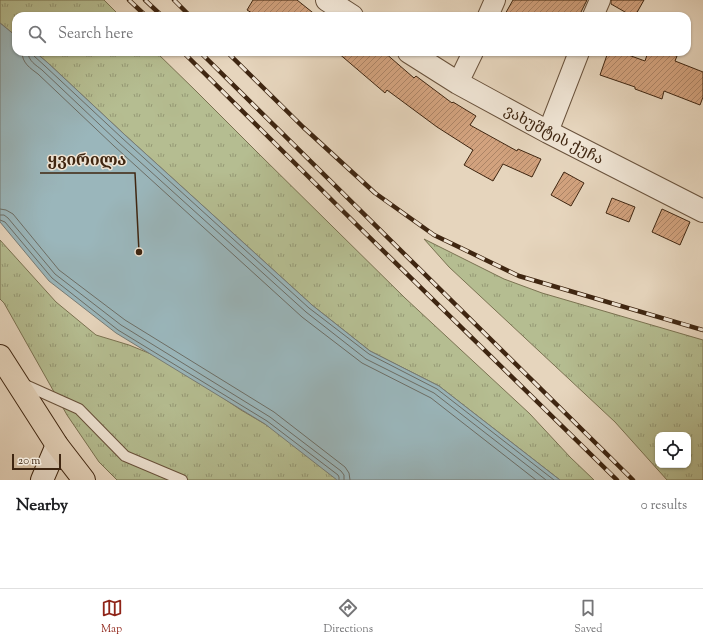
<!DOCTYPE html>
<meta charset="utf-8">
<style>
body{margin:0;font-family:"Sorts Mill Goudy","Noto Serif Georgian",serif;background:#f6f6f6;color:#202124}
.controls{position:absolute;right:12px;bottom:12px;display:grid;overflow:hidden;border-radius:8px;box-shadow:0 1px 3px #0004}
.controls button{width:36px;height:36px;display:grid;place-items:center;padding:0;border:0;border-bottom:1px solid #e0e0e0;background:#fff;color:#202124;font:20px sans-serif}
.scale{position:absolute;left:12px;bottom:10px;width:49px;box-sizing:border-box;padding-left:4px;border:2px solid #3f2611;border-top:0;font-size:11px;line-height:14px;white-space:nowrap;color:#3f2611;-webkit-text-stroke:3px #efe4d4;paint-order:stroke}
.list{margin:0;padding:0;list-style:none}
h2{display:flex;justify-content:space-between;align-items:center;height:52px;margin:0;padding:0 16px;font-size:17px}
h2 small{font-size:13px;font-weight:400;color:#757577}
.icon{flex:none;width:22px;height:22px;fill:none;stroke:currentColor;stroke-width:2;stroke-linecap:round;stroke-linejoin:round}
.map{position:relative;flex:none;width:703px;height:480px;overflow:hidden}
.search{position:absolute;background:#fff;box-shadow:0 1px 3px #0004;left:12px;right:12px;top:12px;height:44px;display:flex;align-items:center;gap:10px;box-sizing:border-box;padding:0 14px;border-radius:12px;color:#757577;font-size:15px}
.sheet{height:108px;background:#fff}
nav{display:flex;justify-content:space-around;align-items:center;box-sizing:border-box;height:56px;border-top:1px solid #e0e0e0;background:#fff;font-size:11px;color:#757577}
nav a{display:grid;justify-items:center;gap:2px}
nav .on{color:#8f2418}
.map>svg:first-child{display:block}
.grass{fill:url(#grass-tufts);stroke:#7a7251;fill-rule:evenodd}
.water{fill:#9ab6bb;stroke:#767c77}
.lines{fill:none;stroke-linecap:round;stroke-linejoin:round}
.shore{stroke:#6c6e66;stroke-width:1}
.building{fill:url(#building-hatch);stroke:#3f2611}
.service-casing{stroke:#69523c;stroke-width:12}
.minor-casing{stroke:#69523c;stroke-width:22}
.tertiary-casing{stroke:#69523c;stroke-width:24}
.secondary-casing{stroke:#3f2611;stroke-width:24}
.primary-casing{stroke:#3f2611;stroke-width:24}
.service{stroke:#efe4d4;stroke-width:10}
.minor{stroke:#efe4d4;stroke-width:20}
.tertiary{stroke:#efe4d4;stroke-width:22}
.secondary{stroke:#efe4d4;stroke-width:22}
.primary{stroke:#e6d5bd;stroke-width:22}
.rail-casing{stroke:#3f2611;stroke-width:4.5}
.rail{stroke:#efe4d4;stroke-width:3;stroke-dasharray:9;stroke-linecap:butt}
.labels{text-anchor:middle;stroke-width:3;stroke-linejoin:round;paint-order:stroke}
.street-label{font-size:15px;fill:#3f2611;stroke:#efe4d4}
.leader{fill:none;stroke:#3f2611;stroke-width:1.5}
.callout-dot{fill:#3f2611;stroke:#efe4d4;stroke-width:1.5}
.callout-label{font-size:16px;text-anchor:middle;font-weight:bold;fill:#3f2611;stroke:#efe4d4;stroke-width:3;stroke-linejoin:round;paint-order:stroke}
</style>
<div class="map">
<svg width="703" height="480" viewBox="0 0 703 480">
<defs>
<pattern id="grass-tufts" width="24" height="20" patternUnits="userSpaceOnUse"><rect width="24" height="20" fill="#b5bd91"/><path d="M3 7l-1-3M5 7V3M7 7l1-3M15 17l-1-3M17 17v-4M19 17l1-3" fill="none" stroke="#959975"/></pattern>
<pattern id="building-hatch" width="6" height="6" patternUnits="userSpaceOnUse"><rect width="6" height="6" fill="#d2a27e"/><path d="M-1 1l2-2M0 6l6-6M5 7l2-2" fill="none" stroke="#ac8466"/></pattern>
</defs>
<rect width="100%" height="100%" fill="#e6d5bd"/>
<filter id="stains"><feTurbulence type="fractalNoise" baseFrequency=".005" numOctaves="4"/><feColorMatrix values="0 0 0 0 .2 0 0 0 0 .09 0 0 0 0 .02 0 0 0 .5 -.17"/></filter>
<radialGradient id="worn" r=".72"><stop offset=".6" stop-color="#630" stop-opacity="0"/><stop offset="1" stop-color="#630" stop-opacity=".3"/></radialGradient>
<g class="grass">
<polygon points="0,0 104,0 120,16 16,16 16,36 0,23"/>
<polygon points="35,52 156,52 196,91 258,153 405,298 530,414 570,457 594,480 560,480 439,386 370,351 312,305 125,135 48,63"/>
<path d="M424 239 504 279 542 293 703 340V480H667L615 422 449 267ZM658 435H688V465H658Z"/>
<polygon points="0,240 56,302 96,335 129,345 168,361 241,410 360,480 117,480 99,462 67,415 4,303 0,299"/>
</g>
<polygon class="water" points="0,23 16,36 16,52 35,52 48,63 125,135 312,305 370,351 439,386 560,480 337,480 265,424 116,333 49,281 0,222"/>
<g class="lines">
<g class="shore">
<path d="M22 52C22 63 30 68 38 74L114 146 302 317 362 363 431 398 536 480"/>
<path d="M28 52C28 61 36 65 42 70L118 142 306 312 366 359 434 393 546 480"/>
<polyline points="33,52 34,56 45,66 122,138 309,308 369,354 437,389 554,480"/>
<polyline points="0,209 6,210 13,214 59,270 125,320 274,412 345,467 349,473 350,480"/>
<polyline points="0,215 4,215 8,218 55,274 121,325 270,417 341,471 344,475 344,480"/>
<polyline points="0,220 5,222 52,278 118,330 267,421 338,475 339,477 339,480"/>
</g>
</g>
<g class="building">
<polygon points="253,0 297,0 317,16 257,16 247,10"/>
<polygon points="513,0 587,0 579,16 504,16"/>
<polygon points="611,0 644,0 635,16 632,16 611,4"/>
<polygon points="337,52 384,52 414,78 416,76 452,103 453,102 476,116 470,125 517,151 518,149 541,159 532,177 503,164 493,181 464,165 473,150 437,127 387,90 385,93"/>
<polygon points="608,52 620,52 645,61 648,52 666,52 677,56 675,61 703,72 703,97 700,105 664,91 662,99 635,89 635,87 600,75"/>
<polygon points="564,172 584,183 571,206 551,195"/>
<polygon points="612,198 635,207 629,222 606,213"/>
<polygon points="662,209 690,222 680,245 652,232"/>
</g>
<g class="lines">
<g class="service-casing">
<polyline id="service" points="21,383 79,409 125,456 182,480"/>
</g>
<g class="minor-casing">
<g id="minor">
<polyline points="488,16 495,0"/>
<polyline points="593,16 600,0"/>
<polyline points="458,83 473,52"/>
<polyline points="548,132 579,52"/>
</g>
</g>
<g class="tertiary-casing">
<g id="tertiary">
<polyline points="327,0 352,16"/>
<path id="s1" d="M409 52 458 83 548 132 703 211"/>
</g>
</g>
<g class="secondary-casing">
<polyline id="secondary" points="42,480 57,445"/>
</g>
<g class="primary-casing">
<polyline id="primary" points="0,356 57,445 84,480"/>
</g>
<use href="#service" class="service"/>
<use href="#minor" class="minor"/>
<use href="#tertiary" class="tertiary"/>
<use href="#secondary" class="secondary"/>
<use href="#primary" class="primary"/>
<g class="rail-casing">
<g id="rail">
<polyline points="129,0 146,16"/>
<polyline points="145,0 162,16"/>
<polyline points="174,0 190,16"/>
<polyline points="183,52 360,228 617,480"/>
<polyline points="200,52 633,480"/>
<polyline points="227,52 303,127 375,193 434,235 519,276 703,330"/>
</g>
</g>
<use href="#rail" class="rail"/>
</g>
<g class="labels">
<g class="street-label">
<text dy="5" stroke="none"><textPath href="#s1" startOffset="167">ვახუშტის ქუჩა</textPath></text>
</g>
</g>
<path class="leader" d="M139 252L135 173H40"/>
<circle class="callout-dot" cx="139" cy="252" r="4"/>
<g class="callout-label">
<text x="87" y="165">ყვირილა</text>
</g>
<rect width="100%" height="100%" filter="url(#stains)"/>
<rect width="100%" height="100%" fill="url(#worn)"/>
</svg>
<div class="controls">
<button><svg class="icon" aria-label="locate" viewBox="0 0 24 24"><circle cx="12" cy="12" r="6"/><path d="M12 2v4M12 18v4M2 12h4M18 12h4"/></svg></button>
</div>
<div class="scale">20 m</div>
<div class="search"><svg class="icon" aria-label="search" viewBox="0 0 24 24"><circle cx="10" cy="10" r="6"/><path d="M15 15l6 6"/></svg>Search here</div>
</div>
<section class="sheet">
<h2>Nearby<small>0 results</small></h2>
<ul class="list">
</ul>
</section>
<nav>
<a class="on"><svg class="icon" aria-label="map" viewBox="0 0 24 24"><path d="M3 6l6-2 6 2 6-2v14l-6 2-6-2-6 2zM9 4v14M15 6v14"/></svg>Map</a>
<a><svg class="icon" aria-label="directions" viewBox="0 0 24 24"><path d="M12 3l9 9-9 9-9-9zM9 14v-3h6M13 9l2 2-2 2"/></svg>Directions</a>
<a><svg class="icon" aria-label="saved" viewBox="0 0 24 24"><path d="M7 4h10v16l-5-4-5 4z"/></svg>Saved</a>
</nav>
